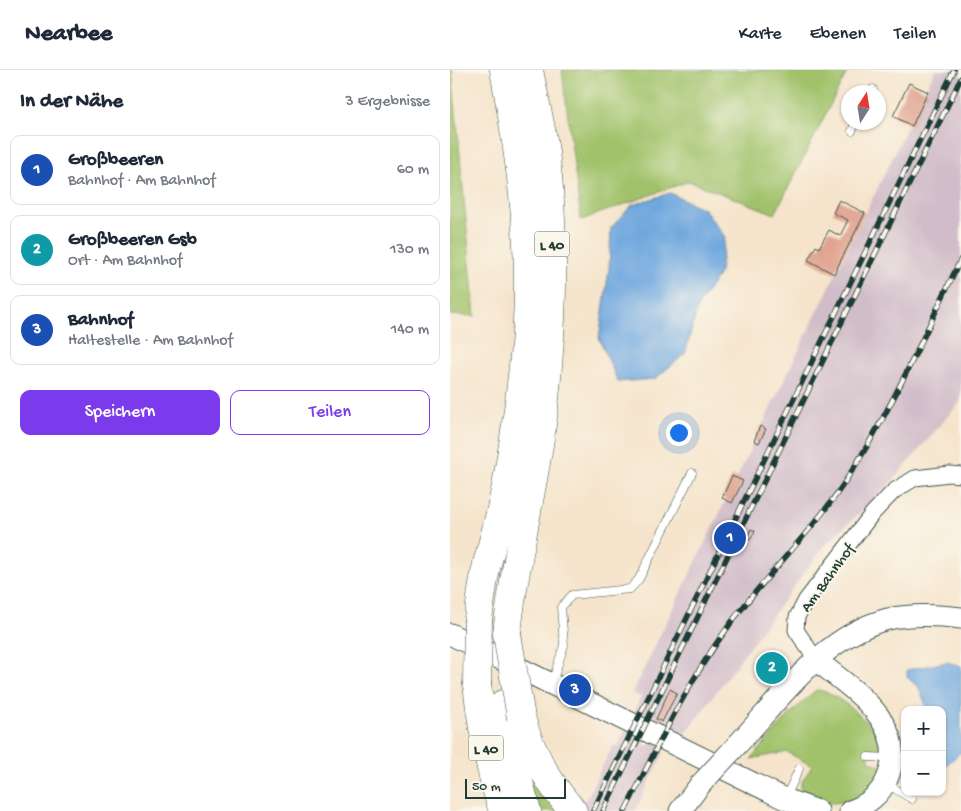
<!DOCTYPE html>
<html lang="de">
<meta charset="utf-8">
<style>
body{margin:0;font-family:"Gochi Hand",sans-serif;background:#f2f2f3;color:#1f2937}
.controls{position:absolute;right:15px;bottom:15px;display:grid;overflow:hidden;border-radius:10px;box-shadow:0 1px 4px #0004}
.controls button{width:45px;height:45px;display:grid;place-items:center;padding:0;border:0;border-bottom:1px solid #e0e1e3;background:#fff;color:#1f2937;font:25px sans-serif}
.compass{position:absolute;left:391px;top:15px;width:45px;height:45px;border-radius:50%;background:#fff;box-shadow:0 1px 4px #0004;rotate:12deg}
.scale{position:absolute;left:15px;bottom:12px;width:101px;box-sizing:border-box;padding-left:5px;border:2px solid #1f3d34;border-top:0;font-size:14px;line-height:18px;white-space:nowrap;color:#1f3d34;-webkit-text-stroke:4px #fbf7ec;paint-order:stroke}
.you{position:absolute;left:228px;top:362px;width:18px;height:18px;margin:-12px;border:4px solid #fff;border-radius:50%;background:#1a73e8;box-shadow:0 0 0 8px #1a73e833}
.badge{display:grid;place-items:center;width:32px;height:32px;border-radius:50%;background:#7c3aed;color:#fff;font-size:16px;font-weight:700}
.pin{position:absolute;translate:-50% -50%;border:2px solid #fff;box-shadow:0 1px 5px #0006}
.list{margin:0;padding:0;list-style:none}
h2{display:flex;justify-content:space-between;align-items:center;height:65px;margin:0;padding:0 20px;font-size:21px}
h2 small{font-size:16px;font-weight:400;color:#747a83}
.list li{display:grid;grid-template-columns:32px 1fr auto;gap:15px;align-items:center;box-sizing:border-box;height:70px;margin:0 10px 10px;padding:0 10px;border:1px solid #e0e1e3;border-radius:10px}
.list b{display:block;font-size:19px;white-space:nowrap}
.list p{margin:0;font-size:16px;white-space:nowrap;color:#747a83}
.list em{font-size:16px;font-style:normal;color:#747a83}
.actions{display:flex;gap:10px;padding:15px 20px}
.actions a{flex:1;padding:11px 0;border:1px solid #7c3aed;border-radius:10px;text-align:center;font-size:18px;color:#7c3aed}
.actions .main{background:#7c3aed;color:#fff}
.map{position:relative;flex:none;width:511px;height:741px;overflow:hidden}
header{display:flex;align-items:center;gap:30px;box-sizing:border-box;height:70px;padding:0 25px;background:#fff;border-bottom:1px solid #e0e1e3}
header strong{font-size:24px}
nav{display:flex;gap:28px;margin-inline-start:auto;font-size:18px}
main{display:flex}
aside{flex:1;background:#fff}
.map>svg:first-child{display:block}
.industrial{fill:#d1bdc9;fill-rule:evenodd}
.green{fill:#a1c26b;stroke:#608050}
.water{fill:#70a7de;stroke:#487289}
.building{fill:#e0a592}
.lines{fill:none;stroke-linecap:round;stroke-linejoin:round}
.lane-casing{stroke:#3f564b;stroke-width:9}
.street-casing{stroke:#3f564b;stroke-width:17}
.secondary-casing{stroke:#3f564b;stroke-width:23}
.highway-casing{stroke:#3f564b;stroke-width:29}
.lane{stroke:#fff;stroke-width:8}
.street{stroke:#fff;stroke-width:15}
.secondary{stroke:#fff;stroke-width:21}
.highway{stroke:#fff;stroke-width:28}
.rail-casing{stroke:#1f3d34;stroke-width:5.5}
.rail{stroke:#fbf7ec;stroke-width:4;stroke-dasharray:11;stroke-linecap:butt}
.secondary-bridge-casing{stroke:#3f564b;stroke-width:23;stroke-linecap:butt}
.highway-bridge-casing{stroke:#3f564b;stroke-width:29;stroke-linecap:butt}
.secondary-bridge{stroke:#fff;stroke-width:21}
.highway-bridge{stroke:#fff;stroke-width:28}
.labels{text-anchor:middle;stroke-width:4;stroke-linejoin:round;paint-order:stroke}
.shield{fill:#fbf7ec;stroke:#61756b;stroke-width:1}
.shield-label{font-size:15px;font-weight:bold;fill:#1f3d34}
.street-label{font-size:16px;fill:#1f3d34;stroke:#fbf7ec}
</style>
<header>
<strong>Nearbee</strong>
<nav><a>Karte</a><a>Ebenen</a><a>Teilen</a></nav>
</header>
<main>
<aside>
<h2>In der Nähe<small>3 Ergebnisse</small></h2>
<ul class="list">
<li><span class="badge" style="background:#1a4fb4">1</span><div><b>Großbeeren</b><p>Bahnhof · Am Bahnhof</p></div><em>60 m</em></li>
<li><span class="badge" style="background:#0f9aa8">2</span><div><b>Großbeeren Gsb</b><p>Ort · Am Bahnhof</p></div><em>130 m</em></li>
<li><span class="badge" style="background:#1a4fb4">3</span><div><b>Bahnhof</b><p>Haltestelle · Am Bahnhof</p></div><em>140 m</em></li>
</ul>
<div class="actions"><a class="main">Speichern</a><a>Teilen</a></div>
</aside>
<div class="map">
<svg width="511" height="741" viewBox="0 0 511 741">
<rect width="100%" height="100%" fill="#fbf7ec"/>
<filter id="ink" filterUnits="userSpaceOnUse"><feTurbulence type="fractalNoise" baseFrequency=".02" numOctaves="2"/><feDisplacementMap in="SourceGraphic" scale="10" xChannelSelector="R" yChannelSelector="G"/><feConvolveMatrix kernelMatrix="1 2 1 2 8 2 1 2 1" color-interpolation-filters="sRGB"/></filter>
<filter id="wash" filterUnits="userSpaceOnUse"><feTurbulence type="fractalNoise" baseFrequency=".0096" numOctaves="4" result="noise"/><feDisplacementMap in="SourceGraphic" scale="20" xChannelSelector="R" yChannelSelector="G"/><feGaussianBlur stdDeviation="1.12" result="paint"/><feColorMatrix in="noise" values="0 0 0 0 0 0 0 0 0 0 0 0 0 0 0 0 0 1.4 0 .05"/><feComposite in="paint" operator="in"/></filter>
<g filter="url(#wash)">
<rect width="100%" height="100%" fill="#f5e4cb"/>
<path class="industrial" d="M485 0H511V331L439 415 373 477 234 666 221 660 211 681 214 682 185 741H130L163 675 167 677 191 627 182 623ZM206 650 212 653 200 675H194Z"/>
<g class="green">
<polygon points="0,0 2,0 25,246 0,245"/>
<polygon points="112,0 398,0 325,144 239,111 131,150"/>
<path d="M366 620C382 619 418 650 426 664 429 668 429 675 430 680H419V691L431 696C429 702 427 709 424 715 411 734 381 734 360 733 344 715 352 713 362 696L337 682 301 689 341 643Z"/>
<polygon points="65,656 112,741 85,741"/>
</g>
<g class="water">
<polygon points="220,123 254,139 275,167 270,202 248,236 235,284 205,309 168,312 149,268 159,199 161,158 182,135"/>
<polygon points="497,592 511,596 511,682 492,699 492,640 478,640 469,618 457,607 457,600"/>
</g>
<g id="blocks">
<g class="building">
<polygon points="459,13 478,22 462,56 443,46"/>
<polygon points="389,130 415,143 384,204 358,190 366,176 369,178 379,160 390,166 398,150 383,143"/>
<polygon points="310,356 316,359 309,373 304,371"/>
<polygon points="282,406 293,411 282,433 272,428"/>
<polygon points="301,459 305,461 300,470 297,468"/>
<polygon points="320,583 335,590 324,613 308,605"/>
<polygon points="220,619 227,623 212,652 206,649"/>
</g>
</g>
</g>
<g filter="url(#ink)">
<use href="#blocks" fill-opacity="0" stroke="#3f564b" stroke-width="1"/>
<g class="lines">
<g class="lane-casing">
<g id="lane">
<polyline points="421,22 423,19"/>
<polyline points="402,61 406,52"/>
<polyline points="102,613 114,575 111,537 122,525 180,519 189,509 242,403"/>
<polyline points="418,687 441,688"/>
<polyline points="437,714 462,729"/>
<polyline points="336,727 349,699"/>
</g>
</g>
<g class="street-casing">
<polyline id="street" points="366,590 346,560 347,547 356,530 422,444 444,421 465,408 499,404 511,405"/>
</g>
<g class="secondary-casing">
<g id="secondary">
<polyline points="0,564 335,729 368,741"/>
<path d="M366 590C402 619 461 655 437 709 431 724 416 736 400 741"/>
<path d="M287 675C330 629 374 565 438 549 462 544 487 545 511 548"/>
<polyline points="230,741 250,715"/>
</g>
</g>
<g class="highway-casing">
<g id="highway">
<path d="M28 549C31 530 33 509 38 490 45 465 51 441 56 416 66 362 73 306 77 251 82 168 69 82 54 0"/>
<path d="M57 564C64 491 84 420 93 347 103 259 107 170 95 82 91 55 84 27 79 0"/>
<path d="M27 614C32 658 39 699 53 741"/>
<polyline points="53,634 60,680 77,741"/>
<path d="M71 648C81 682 99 714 123 741"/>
</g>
</g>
<use href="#lane" class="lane"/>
<use href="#street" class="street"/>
<use href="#secondary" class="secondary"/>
<use href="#highway" class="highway"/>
<g class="rail-casing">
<g id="rail">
<polyline points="143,741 504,0"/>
<polyline points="153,741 511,8"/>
<path d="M175 741C207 678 236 614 278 557 315 505 364 461 398 407 443 338 475 262 511 189"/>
</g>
</g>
<use href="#rail" class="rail"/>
<g class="secondary-bridge-casing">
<polyline id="secondary-bridge" points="250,715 287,675"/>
</g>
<g class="highway-bridge-casing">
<g id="highway-bridge">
<polyline points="57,564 71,648"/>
<polyline points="27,614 28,549"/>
</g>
</g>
<use href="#secondary-bridge" class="secondary-bridge"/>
<use href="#highway-bridge" class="highway-bridge"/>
</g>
</g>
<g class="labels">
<g class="shield">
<rect x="84.5" y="161.5" width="35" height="25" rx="4"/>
<rect x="18.5" y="665.5" width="35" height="25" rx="4"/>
</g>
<g class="shield-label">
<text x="102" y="179">L 40</text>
<text x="36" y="683">L 40</text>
</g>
<g class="street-label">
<text transform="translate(376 507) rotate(-54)" y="6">Am Bahnhof</text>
</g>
</g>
</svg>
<div class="controls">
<button>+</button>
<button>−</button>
</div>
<svg class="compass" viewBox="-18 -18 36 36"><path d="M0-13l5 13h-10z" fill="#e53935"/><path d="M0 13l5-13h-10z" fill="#747a83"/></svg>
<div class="scale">50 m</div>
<div class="you"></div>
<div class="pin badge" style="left:280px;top:468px;background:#1a4fb4">1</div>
<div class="pin badge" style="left:322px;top:598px;background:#0f9aa8">2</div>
<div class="pin badge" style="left:125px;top:620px;background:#1a4fb4">3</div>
</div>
</main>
